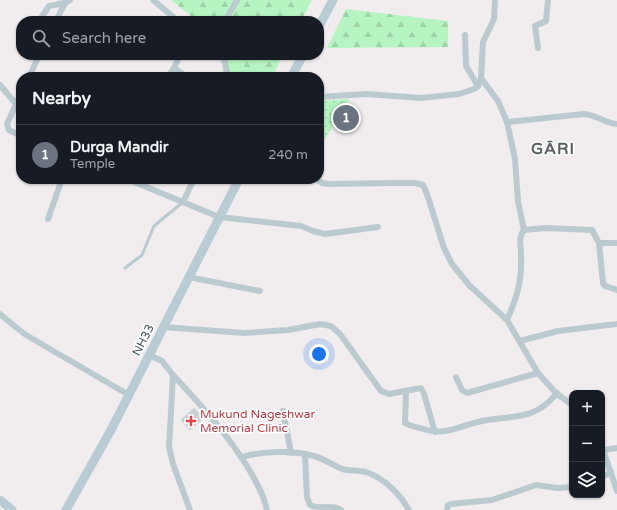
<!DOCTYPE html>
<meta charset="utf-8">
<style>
body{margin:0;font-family:"Varela Round",sans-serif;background:#20242c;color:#f1f3f6}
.controls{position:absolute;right:12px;bottom:12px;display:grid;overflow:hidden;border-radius:8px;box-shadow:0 1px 3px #0004}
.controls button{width:36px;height:36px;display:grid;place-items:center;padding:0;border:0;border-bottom:1px solid #363941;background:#171b24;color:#f1f3f6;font:20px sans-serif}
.you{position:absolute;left:319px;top:354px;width:14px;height:14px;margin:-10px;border:3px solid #fff;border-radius:50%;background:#1a73e8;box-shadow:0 0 0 6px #1a73e833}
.badge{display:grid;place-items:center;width:26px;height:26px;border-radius:50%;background:#03a0f4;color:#fff;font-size:13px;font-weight:700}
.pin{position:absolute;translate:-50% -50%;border:2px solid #fff;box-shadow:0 1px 4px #0006}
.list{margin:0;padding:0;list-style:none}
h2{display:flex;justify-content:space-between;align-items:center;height:52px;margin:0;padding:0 16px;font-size:17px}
h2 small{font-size:13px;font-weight:400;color:#9ea1a6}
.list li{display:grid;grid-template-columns:26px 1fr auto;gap:12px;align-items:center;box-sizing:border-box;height:60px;padding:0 16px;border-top:1px solid #363941}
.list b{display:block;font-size:15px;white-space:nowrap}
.list p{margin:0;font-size:13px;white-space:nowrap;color:#9ea1a6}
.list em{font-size:13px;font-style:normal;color:#9ea1a6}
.icon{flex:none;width:22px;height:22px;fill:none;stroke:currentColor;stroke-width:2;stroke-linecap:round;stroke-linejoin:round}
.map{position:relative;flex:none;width:617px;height:510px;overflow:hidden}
.search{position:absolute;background:#171b24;box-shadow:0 1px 3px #0004;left:16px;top:16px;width:308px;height:44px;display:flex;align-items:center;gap:10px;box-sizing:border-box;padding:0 14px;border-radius:16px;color:#9ea1a6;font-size:15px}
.panel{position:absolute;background:#171b24;box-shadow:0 1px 3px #0004;left:16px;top:72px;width:308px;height:112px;border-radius:16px}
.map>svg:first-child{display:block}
.forest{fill:url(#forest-firs)}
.park{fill:url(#park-dots)}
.building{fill:#c9cfd3;stroke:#d1d5da}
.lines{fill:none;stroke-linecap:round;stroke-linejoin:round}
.lane{stroke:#bacacf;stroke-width:3}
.street{stroke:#bacacf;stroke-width:6}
.secondary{stroke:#b9ccd4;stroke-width:9}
.health-dot{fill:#e0444e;stroke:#fff;stroke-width:1.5}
.labels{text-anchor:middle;stroke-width:3.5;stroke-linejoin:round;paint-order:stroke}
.street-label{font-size:12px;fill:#44575d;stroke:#fff}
.health-label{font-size:12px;fill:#be3a42;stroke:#fff;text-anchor:start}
.district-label{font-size:16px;font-weight:bold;letter-spacing:1px;fill:#596064;stroke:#fff}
</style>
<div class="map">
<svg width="617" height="510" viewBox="0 0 617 510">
<defs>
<pattern id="forest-firs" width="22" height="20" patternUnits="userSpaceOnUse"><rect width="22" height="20" fill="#b6f4c1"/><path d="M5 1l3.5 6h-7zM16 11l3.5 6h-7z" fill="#9ed3a8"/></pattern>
<pattern id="park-dots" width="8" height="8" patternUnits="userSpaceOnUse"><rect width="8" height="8" fill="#b6f4c1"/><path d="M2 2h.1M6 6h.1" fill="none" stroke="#9ed3a8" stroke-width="1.8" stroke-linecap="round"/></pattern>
</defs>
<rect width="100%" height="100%" fill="#f1edee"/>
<g class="forest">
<polygon points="171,0 312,0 301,21 197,21"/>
<polygon points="346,9 448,21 448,47 327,48"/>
<polygon points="230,55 283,55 272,77 233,77 222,71"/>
</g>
<polygon class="park" points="349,99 325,139 319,140 319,101"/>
<g class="building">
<polygon points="319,87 325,87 324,93 319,94"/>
<polygon points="344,114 355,122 349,129 339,122"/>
<polygon points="194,408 204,418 190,430 181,420"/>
</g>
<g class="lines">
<polyline class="lane" points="125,268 142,255 154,226 183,202"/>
<g class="street">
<polyline points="153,0 178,21"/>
<polyline points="39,21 49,6 65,3 70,0"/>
<polyline points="56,21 65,3"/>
<polyline points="225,21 237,0"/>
<polyline points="465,35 466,66 478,86"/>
<polyline points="538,48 535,26 546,21 548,0"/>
<polyline points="222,55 225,63 228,77"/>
<polyline points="174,68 180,55"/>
<polyline points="29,77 37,60 38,55"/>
<polyline points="168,77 174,68 187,77"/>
<polyline points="481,78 498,101 507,122 515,159 518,201 524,230"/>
<polyline points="0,85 16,104"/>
<polyline points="21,93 7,124 9,130 21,136"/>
<polyline points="319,97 367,94 421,98 459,94 474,89 478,86 481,78 483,42 494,19 495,0"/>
<path d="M507 122 584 114C596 115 605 123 617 124"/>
<polyline points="127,179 219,217 301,226 313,231 325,234 378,227"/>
<polyline points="316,179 322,183 328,184 394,183 415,183 423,185 427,194 444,248 452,264 469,285 507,320 538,373 555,392 572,405"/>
<polyline points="183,202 194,179"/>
<polyline points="48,219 62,179"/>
<polyline points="599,243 603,283 605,286 617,290"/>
<polyline points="188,277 260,291"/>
<polyline points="0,314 17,328 26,335 129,395"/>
<path d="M507 320C518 295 522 280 521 254 521 245 518 237 524 230L545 228 592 230 599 243H617"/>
<polyline points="163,327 244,333 288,330 320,324 331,326 340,334 381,391 389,394 421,388 424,394 435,432"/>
<polyline points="520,341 558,331 617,324"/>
<polyline points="149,355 162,361 173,375 169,447 173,464 190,510"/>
<path d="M173 375C201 405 229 436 250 471 257 484 264 495 267 510"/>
<polyline points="456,377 462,390 467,393 538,373"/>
<path d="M406 391 405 423C410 426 415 427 420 428 447 437 457 426 482 421 513 415 535 421 557 393"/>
<polyline points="283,411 291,453"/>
<polyline points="602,447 617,491"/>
<polyline points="604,450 617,448"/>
<path d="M305 455 307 497 310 505C319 510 333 504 341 510"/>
<path d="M242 457C262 451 293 450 314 456 324 459 333 465 342 469 350 471 358 470 366 472 384 478 400 494 409 510"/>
<polyline points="602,477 611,472"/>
<polyline points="447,510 448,505 451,504 492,500 536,485 557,488 572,487"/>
</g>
<g class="secondary">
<polyline points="319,26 333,0"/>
<polyline points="291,77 303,55"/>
<polyline points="0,500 12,510"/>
<polyline points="66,510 111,430 239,179"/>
</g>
</g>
<path class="health-dot" d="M189 415h4v4h4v4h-4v4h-4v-4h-4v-4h4z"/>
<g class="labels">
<g class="street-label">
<text transform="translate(143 340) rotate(-63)" y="4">NH33</text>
</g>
<g class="health-label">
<text x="200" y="418">Mukund Nageshwar<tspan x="200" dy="14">Memorial Clinic</tspan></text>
</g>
<g class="district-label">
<text x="553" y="154">GĀRI</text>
</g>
</g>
</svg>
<div class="controls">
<button>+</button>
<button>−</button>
<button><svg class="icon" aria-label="layers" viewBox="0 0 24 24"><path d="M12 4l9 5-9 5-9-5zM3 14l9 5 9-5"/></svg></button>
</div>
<div class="you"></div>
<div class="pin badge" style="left:346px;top:118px;background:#6b7280">1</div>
<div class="search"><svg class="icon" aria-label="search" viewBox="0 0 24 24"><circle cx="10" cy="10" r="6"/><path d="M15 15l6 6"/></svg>Search here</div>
<section class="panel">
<h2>Nearby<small></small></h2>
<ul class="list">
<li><span class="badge" style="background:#6b7280">1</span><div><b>Durga Mandir</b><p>Temple</p></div><em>240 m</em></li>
</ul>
</section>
</div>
